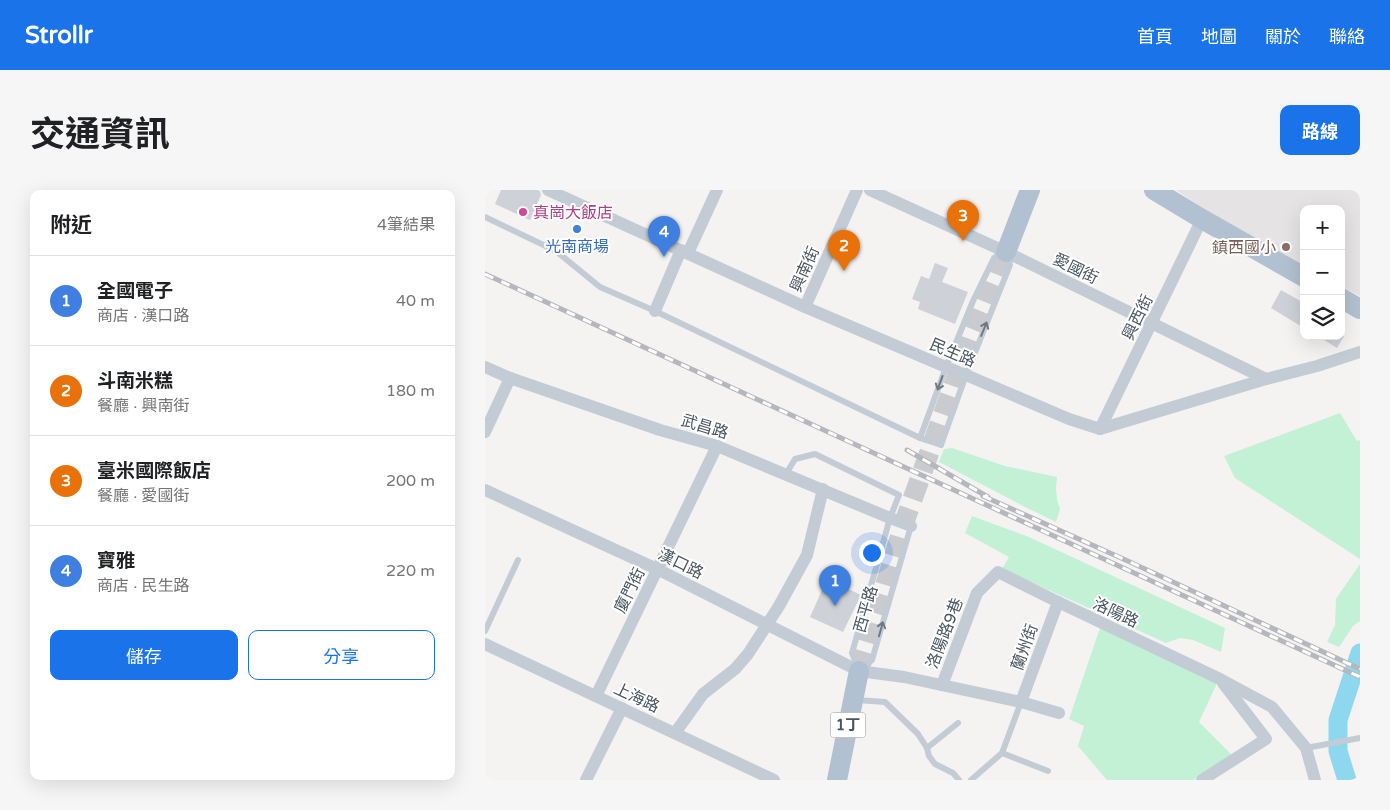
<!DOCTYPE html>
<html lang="zh-TW">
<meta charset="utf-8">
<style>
body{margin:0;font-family:"Varela Round","Noto Sans TC",sans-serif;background:#f6f6f6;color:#202124}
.controls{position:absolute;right:15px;top:15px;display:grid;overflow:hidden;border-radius:10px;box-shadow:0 5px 20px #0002}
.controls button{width:45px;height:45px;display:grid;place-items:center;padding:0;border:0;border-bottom:1px solid #e0e0e0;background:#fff;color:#202124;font:25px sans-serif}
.you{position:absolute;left:386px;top:362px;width:18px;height:18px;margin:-12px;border:4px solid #fff;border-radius:50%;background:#1a73e8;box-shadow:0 0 0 8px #1a73e833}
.badge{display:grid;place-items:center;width:32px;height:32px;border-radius:50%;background:#1a73e8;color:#fff;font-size:16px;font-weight:700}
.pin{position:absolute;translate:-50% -41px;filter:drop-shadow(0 1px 2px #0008)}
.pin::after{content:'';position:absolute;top:26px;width:18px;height:15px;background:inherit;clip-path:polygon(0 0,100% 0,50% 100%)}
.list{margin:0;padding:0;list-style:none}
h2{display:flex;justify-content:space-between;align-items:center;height:65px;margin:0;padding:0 20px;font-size:21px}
h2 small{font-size:16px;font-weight:400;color:#757577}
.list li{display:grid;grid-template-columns:32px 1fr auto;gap:15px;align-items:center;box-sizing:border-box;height:90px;padding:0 20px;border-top:1px solid #e0e0e0}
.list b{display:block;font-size:19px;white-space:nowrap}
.list p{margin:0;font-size:16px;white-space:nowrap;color:#757577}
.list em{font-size:16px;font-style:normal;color:#757577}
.actions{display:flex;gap:10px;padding:15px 20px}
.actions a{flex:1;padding:11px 0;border:1px solid #1a73e8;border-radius:10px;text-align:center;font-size:18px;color:#1a73e8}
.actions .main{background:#1a73e8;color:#fff}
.icon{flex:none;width:28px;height:28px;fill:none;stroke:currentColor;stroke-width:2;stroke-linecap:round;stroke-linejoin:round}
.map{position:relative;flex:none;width:875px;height:590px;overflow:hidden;border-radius:10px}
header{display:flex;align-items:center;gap:30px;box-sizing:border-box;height:70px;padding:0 25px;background:#1a73e8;color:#fff}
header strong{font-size:24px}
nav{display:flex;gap:28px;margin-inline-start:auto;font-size:18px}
.intro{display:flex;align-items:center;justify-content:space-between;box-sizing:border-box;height:120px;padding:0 30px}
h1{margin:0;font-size:35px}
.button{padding:12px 22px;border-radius:10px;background:#1a73e8;color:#fff;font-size:18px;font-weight:700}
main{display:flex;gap:30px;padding:0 30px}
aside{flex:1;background:#fff;border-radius:10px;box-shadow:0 5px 20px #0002}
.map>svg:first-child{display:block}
.education{fill:#e6e3e4}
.green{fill:#c2f1d5}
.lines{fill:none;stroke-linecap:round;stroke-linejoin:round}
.river{stroke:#8ed8ef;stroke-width:19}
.building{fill:#ced1d7}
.primary-tunnel{stroke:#cacbce;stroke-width:20;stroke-dasharray:20 10;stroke-linecap:butt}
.service{stroke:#c3ccd4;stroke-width:6}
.minor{stroke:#c3ccd4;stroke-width:12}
.primary{stroke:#b2c1d1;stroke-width:20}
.rail-casing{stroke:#b4b7bd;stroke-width:5}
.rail{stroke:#fff;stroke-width:3;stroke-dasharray:9;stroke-linecap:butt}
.service-bridge{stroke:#c3ccd4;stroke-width:6}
.minor-bridge{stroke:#c3ccd4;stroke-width:12}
.oneway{stroke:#6e7984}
.hotel-dot{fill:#d1479c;stroke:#fff;stroke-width:2}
.shop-dot{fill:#3f7fe0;stroke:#fff;stroke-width:2}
.education-dot{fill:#8d6e63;stroke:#fff;stroke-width:2}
.labels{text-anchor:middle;stroke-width:4;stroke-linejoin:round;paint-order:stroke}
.shield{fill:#fff;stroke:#808890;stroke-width:1}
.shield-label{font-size:15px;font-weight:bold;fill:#495561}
.hotel-label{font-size:16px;fill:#b23c85;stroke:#fff;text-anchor:start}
.shop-label{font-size:16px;fill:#366cbe;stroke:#fff}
.education-label{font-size:16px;fill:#785e54;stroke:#fff;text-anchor:end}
.street-label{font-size:16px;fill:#495561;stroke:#fff}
</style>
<header>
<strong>Strollr</strong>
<nav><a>首頁</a><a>地圖</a><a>關於</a><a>聯絡</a></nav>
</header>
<div class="intro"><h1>交通資訊</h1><a class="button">路線</a></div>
<main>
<aside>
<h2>附近<small>4筆結果</small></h2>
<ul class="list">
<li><span class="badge" style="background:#3f7fe0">1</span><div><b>全國電子</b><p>商店 · 漢口路</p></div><em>40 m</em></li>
<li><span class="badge" style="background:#e8710a">2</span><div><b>斗南米糕</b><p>餐廳 · 興南街</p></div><em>180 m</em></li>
<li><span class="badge" style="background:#e8710a">3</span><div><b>臺米國際飯店</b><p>餐廳 · 愛國街</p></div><em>200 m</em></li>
<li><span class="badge" style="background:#3f7fe0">4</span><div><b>寶雅</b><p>商店 · 民生路</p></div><em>220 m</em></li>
</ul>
<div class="actions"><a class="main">儲存</a><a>分享</a></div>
</aside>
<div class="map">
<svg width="875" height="590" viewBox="0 0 875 590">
<rect width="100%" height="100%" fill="#f5f2f2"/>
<polygon class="education" points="691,0 875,0 875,106 856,96 856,19 819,19 819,76 747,38"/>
<g class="green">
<polygon points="855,223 872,251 875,250 875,369 750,288 739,266"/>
<polygon points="467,258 520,276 572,287 571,298 572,310 575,319 571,332 542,318 454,272 459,259"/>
<polygon points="487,326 544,347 740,438 736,462 708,450 695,448 681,453 517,379 524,367 480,343"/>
<polygon points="875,374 875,431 868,436 854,457 842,452 850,435 851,409"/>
<polygon points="615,438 732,493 714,532 747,565 708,590 622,590 593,556 599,536 584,529"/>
</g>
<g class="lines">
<polyline class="river" points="862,590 853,561 853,530 875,463"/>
</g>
<g class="building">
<polygon points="16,0 52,0 55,1 56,5 45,30 10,14"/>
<polygon points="450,73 463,78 457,92 483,102 470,134 433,119 435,112 427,109 436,86 444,89"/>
<polygon points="796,100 819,113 819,138 786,118"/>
<polygon points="833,146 859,146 852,158"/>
<polygon points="342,389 376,405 358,442 325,427"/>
</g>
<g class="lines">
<polyline class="primary-tunnel" points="374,481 419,333 485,149 521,62"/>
<g class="service">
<polyline points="0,27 71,61 115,97 170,121 435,248 461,177 488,111 509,68 521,62 525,75 481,185 456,255"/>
<polyline points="301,284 310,269 330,264 414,305 405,328 367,463 374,481 387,470 426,336"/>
<polyline points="0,441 33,370"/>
<polyline points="372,510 400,512 433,544 442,558 444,566 450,574 468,583 474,590"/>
<polyline points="442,558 473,533"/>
<polyline points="821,558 875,548"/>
<polyline points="517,563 563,581"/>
<polyline points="486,590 517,563 536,512"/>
</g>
<g class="minor">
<polyline points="63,0 320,117 461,177"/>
<polyline points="385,0 521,62 781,189"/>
<polyline points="203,63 232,0"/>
<polyline points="320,117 372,0"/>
<polyline points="170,121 196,60"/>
<polyline points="0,177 25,188 175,240 232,256 405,328"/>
<polyline points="481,185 584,229 615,239 781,189 832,176 875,162"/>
<polyline points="615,239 717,29"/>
<polyline points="0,242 25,188"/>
<polyline points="0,300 172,379 374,481 419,487 536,512 574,523"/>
<polyline points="0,454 289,590"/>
<polyline points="457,495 492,403 513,382 573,412 735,489 787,517 821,558 830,590"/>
<polyline points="111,506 232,256"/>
<polyline points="536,512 573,412"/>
<polyline points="190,543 218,504 250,479 263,464 294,416 322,365 338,299"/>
<polyline points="101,590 137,518"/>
<polyline points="717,590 781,549 738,493"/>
</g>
<g class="primary">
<polyline points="669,0 717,29 819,87"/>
<polyline points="521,62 545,0"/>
<polyline points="856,108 875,119"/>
<polyline points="352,590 374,481"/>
</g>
<g class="rail-casing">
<g id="rail">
<polyline points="0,84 875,487"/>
<polyline points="422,260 503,307"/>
<polyline points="498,306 645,372 875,479"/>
</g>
</g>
<use href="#rail" class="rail"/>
<polyline class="service-bridge" points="435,248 456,255"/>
<g class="minor-bridge">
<polyline points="461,177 481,185"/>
<polyline points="405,328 426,336"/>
</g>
</g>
<defs><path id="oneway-shaft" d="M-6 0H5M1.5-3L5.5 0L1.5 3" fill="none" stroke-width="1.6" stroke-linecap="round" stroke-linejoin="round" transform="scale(1.25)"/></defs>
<g class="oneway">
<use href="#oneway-shaft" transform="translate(499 139) rotate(-68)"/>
<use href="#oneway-shaft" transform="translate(455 193) rotate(110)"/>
<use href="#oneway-shaft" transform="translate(396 439) rotate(-74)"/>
</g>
<circle class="hotel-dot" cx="38" cy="22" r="5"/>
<circle class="shop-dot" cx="92" cy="39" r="5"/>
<circle class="education-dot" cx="801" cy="57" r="5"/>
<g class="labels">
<rect class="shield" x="345.5" y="522.5" width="35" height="25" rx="4"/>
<g class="shield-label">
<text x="363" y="540">1丁</text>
</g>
<g class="hotel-label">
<text x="48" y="28">真崗大飯店</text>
</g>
<g class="shop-label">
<text x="92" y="62">光南商場</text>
</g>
<g class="education-label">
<text x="791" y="63">鎮西國小</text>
</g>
<g class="street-label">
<text transform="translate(591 78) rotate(26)" y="6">愛國街</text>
<text transform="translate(319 79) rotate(-66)" y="6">興南街</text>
<text transform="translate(652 127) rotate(-64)" y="6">興西街</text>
<text transform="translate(468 162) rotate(23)" y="6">民生路</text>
<text transform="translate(220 236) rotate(17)" y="6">武昌路</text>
<text transform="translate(196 373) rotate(26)" y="6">漢口路</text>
<text transform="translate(144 400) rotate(-64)" y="6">廈門街</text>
<text transform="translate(380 419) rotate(-74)" y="6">西平路</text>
<text transform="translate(631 422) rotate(25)" y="6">洛陽路</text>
<text transform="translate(459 443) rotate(-69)" y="6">洛陽路9巷</text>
<text transform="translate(539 457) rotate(-70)" y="6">蘭州街</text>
<text transform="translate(152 507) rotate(25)" y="6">上海路</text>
</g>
</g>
</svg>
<div class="controls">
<button>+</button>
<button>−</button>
<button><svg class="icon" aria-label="layers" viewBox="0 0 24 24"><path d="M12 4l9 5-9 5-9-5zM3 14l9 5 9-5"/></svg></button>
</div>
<div class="you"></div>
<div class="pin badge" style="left:350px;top:416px;background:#3f7fe0">1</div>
<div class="pin badge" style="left:359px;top:81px;background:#e8710a">2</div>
<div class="pin badge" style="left:478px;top:51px;background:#e8710a">3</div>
<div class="pin badge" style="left:179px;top:67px;background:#3f7fe0">4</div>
</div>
</main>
